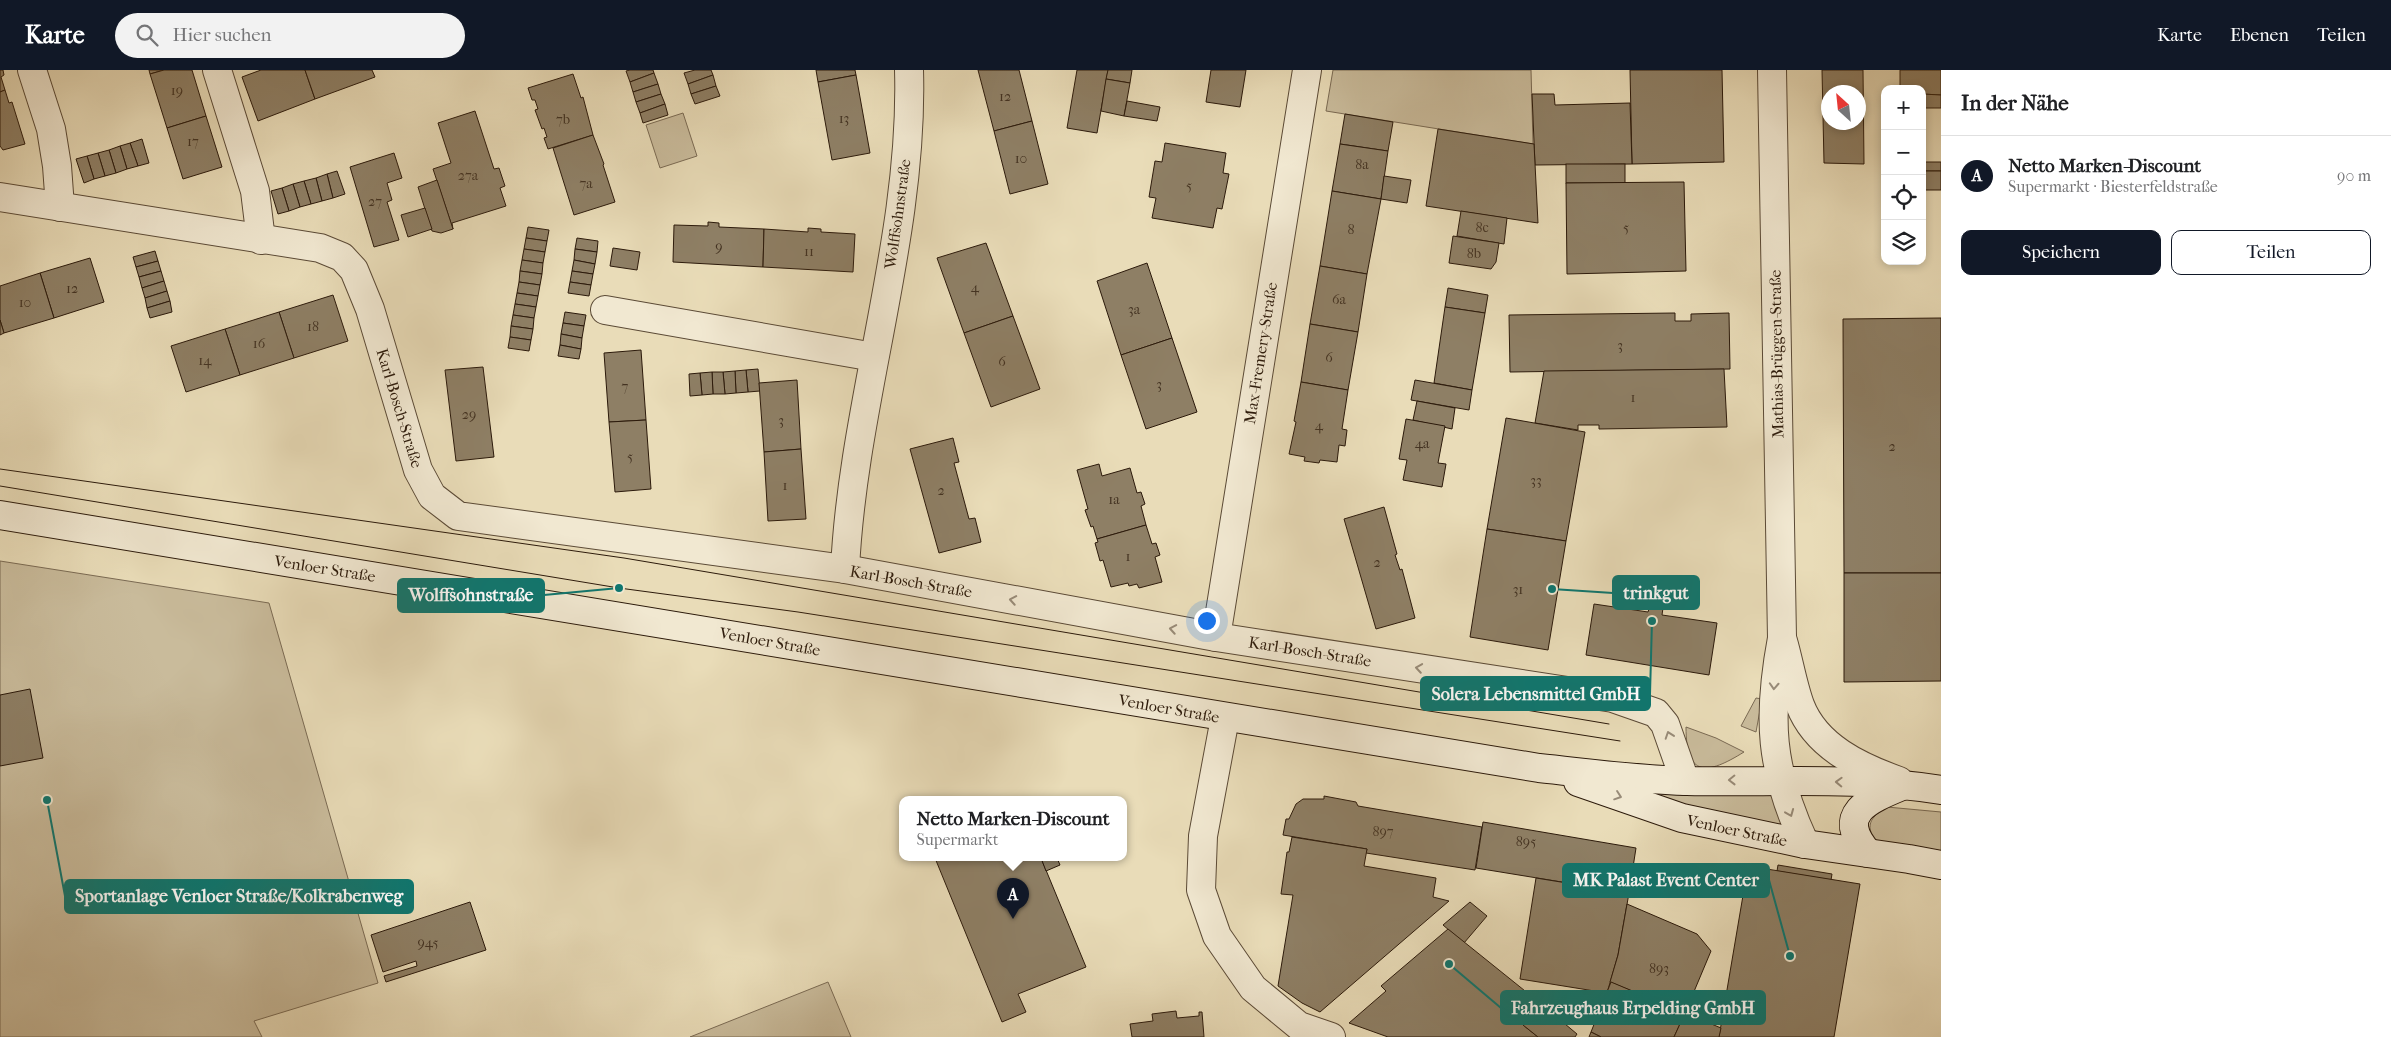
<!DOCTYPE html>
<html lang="de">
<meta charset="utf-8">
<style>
body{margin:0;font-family:"IM FELL French Canon",serif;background:#f2f2f2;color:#202124}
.controls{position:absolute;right:15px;top:15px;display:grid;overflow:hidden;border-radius:10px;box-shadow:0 2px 8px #0003}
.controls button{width:45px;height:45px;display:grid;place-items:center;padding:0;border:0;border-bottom:1px solid #e0e0e0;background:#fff;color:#202124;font:25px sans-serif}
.compass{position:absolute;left:1821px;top:15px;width:45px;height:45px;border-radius:50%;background:#fff;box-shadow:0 2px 8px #0003;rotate:333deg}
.you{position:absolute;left:1206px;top:550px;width:18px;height:18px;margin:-12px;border:4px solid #fff;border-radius:50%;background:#1a73e8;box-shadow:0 0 0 8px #1a73e833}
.badge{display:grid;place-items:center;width:32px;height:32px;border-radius:50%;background:#111827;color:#fff;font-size:16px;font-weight:700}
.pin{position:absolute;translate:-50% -41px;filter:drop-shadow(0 1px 2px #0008)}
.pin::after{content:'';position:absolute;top:26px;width:18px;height:15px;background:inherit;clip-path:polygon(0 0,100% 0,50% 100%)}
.popup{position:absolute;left:899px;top:726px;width:228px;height:65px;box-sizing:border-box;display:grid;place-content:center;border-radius:10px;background:#fff;filter:drop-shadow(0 1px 4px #0005);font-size:16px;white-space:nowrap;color:#757577}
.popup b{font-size:19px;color:#202124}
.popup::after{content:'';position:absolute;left:50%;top:100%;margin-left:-10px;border:10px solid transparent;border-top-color:#fff}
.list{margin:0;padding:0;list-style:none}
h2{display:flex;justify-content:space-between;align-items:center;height:65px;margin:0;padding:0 20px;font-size:21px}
h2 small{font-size:16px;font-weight:400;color:#757577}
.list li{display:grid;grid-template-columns:32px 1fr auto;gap:15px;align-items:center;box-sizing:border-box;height:80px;padding:0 20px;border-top:1px solid #e0e0e0}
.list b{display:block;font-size:19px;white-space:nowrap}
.list p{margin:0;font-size:16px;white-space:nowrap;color:#757577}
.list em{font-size:16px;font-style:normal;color:#757577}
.actions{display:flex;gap:10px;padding:15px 20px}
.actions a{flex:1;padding:11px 0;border:1px solid #111827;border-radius:10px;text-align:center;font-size:18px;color:#111827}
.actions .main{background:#111827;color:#fff}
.icon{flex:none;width:28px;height:28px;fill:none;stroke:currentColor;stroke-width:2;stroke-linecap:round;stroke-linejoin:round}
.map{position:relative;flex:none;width:1941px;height:967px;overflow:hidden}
header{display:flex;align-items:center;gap:30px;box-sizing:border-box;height:70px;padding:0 25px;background:#111827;color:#fff}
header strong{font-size:24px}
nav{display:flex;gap:28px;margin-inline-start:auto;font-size:18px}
.search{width:350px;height:45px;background:#f2f2f2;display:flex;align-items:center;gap:12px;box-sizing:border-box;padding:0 18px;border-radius:28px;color:#757577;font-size:19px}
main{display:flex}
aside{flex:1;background:#fff}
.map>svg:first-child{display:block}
.green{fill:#c9bb9b;stroke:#7a6a53}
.building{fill:#8e7f65;stroke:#2c1a0b;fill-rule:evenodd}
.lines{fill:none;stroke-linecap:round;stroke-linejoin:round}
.minor-casing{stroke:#5b4a36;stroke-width:30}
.tertiary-casing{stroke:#5b4a36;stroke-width:30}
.secondary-casing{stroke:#2c1a0b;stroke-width:30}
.minor{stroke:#f1e8d1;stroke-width:28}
.tertiary{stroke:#f1e8d1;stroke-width:28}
.secondary{stroke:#f1e8d1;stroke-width:28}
.tram{stroke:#2c1a0b;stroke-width:1}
.oneway{stroke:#988b78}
.labels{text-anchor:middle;stroke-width:4;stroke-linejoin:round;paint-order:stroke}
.number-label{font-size:14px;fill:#432}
.street-label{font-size:16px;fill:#2c1a0b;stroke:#f1e8d1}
.leader{fill:none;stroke:#0f766e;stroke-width:2}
.callout-dot{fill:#0f766e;stroke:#f1e8d1;stroke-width:2}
.callout{fill:#0f766e;stroke:#0f766e;stroke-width:2}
.callout-label{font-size:18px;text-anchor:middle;font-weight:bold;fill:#fff}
</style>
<header>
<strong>Karte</strong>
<div class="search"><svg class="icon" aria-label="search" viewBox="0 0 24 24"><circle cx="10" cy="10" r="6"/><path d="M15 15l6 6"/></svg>Hier suchen</div>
<nav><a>Karte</a><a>Ebenen</a><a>Teilen</a></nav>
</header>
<main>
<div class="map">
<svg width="1941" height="967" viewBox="0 0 1941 967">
<rect width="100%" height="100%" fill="#e9dcb8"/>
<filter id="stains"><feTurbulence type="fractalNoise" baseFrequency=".004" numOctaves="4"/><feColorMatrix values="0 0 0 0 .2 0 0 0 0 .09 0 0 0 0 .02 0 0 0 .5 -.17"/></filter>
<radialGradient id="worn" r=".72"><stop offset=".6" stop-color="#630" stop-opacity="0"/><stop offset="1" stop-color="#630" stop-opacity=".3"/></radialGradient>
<g class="green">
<polygon points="1333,0 1531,0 1533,74 1326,41"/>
<polygon points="683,43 697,86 660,98 646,55"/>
<polygon points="0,491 269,533 378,913 254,951 262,967 0,967"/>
<polygon points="1756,628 1762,629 1756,662 1741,656"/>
<path d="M1686 657 1716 668 1744 682C1707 705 1686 708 1686 657Z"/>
<polygon points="1645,719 1772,719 1792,763 1647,725"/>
<path d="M1887 737 1941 742V781L1881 777C1865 760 1866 749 1887 737Z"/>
<polygon points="828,912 851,967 690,967"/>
</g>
<g class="building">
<polygon points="0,0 3,0 4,5 1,7 5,20 0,22"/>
<polygon points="149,0 164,0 150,4"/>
<polygon points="164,0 192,0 206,46 167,58 150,4"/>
<polygon points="261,0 305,0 315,29 258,51 242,7"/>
<polygon points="305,0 372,0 375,7 315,29"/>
<polygon points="630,0 653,0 654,3 630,12 626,1"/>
<polygon points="695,0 711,0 713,5 688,14 684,3"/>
<polygon points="816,0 855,0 856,5 818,12"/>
<polygon points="978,0 1019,0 1032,51 994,61"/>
<polygon points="1077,0 1108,0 1097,63 1067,58"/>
<polygon points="1108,0 1132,0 1130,13 1106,9"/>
<polygon points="1211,0 1246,0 1240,37 1206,32"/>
<polygon points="1630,0 1722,0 1724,92 1632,94"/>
<path d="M1822 0H1863L1864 94 1824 93ZM1828 22H1858V52H1828Z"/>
<polygon points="1900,0 1941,0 1941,25 1922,24 1922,19 1900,19"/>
<polygon points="654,3 658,14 633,22 630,12"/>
<polygon points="573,4 581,28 583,27 593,65 548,79 544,68 547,67 544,58 542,59 535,40 538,39 535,30 532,30 528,18"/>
<polygon points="713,5 716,16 691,24 688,14"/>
<polygon points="856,5 870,83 832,90 818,12"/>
<polygon points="1106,9 1130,13 1124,46 1101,41"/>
<polygon points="658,14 661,24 636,32 633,22"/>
<polygon points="716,16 720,26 695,34 691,24"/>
<polygon points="5,20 9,33 12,32 25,74 3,80 0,76 0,22"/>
<polygon points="661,24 665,34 640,43 636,32"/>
<polygon points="1532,24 1554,24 1555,35 1630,33 1632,94 1535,95"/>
<polygon points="1922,24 1941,25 1941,38 1922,38"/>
<polygon points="1127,31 1160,37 1157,51 1124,46"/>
<polygon points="665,34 668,45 643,53 640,43"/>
<polygon points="475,41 494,99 499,98 505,116 500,118 506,136 452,153 453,159 433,99 451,93 438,53"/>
<polygon points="1345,44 1393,52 1388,81 1340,74"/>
<polygon points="206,46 222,97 183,109 167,58"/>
<polygon points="1032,51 1048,114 1010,124 994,61"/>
<polygon points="1438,59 1534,74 1538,153 1426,136"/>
<polygon points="593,65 604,94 603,95 615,132 574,145 553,78"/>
<polygon points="142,69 149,93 138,96 130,73"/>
<polygon points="130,73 138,96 127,99 120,76"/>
<polygon points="1165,73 1226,83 1223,103 1229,104 1222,139 1217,138 1213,158 1152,148 1156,128 1149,127 1155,91 1162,92"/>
<polygon points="1340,74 1388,81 1381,129 1332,121"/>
<polygon points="120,76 127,99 116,103 109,80"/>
<polygon points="109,80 116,103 105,106 98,83"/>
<polygon points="98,83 105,106 94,109 87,86"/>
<polygon points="394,83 402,108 387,113 392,130 387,132 399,170 374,177 350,97"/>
<polygon points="87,86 94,109 84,113 76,89"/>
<rect x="1922" y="92" width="19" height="9"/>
<rect x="1566" y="94" width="59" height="19"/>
<polygon points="337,101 345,124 333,128 327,104"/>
<rect x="1922" y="101" width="19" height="19"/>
<polygon points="327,104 333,128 322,131 316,108"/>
<polygon points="1384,106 1411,110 1407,133 1381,129"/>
<polygon points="316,108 322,131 311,134 304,111"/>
<polygon points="437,110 453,159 441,163 432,161 418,117"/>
<polygon points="304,111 311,134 300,137 293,114"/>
<polygon points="1684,112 1686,201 1567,204 1566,113"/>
<polygon points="293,114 300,137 289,141 282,118"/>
<polygon points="282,118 289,141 278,144 271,121"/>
<polygon points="1332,121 1381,129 1367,204 1320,196"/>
<polygon points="425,138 432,159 408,167 401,145"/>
<polygon points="1461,141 1507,148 1504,174 1457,166"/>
<polygon points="708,152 719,153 719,157 764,159 763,197 673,192 674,155 708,156"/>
<polygon points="528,157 549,160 547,171 526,168"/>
<polygon points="808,158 821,159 821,162 855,164 853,202 763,197 764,159 808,162"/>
<polygon points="1453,166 1499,173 1496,192 1491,199 1449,193"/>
<polygon points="526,168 547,171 545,182 524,179"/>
<polygon points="577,168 598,171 597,182 575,179"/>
<polygon points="986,173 1013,246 964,263 937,188"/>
<polygon points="613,178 640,182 637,200 610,196"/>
<polygon points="524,179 545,182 543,193 522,190"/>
<polygon points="575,179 597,182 595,194 574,190"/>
<polygon points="155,181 158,191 136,197 133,187"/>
<polygon points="90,188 104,232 54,248 40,203"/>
<polygon points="522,190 543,193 542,204 520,201"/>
<polygon points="574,190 595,194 593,204 572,201"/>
<polygon points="158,191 161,201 139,207 136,197"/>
<polygon points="1147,193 1172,268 1121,285 1097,211"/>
<polygon points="1320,196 1367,204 1358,262 1310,254"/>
<polygon points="161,201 164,211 142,218 139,207"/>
<polygon points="520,201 542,204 540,215 519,212"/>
<polygon points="572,201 593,204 591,215 570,212"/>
<polygon points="40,203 54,248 4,263 0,250 0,216"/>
<polygon points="164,211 167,221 145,228 142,218"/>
<polygon points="519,212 540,215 538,226 517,223"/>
<polygon points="570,212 591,215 589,226 568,223"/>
<polygon points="1448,218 1488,225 1485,243 1445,237"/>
<polygon points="167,221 170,231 147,238 145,228"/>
<polygon points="517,223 538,226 536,237 515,234"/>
<polygon points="333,225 348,271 294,288 279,242"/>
<polygon points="170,231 172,242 150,248 147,238"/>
<polygon points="515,234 536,237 534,248 513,245"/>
<polygon points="1445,237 1485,243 1472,320 1434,313"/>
<polygon points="279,242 294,288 240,305 225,259"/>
<polygon points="565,242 586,245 584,256 563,253"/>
<polygon points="1675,243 1675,251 1691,251 1691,244 1729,243 1730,299 1510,302 1509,245"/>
<polygon points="513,245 534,248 533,259 511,256"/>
<polygon points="1013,246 1040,319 991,337 964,263"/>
<polygon points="1941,248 1941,503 1844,503 1843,249"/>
<polygon points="0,250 4,263 0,265"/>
<polygon points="563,253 584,256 582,268 561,264"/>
<polygon points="1310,254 1358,262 1348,320 1301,312"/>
<polygon points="511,256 533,259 531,270 510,267"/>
<polygon points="225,259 240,305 186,322 171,276"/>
<polygon points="561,264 582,268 581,279 560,275"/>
<polygon points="510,267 531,270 529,281 508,278"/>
<polygon points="1172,268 1197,342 1146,359 1121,285"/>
<polygon points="560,275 581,279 579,289 558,286"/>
<polygon points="641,280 646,350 609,352 604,283"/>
<polygon points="483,297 494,387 456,391 445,300"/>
<polygon points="758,299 760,321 748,322 746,300"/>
<polygon points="1724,299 1727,357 1599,359 1599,355 1578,355 1578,360 1535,353 1544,301"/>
<polygon points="746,300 748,322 736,323 735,301"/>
<polygon points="735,301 736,323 725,324 723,302"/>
<polygon points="712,302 723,302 725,324 713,324"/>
<polygon points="712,302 713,324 702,325 700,303"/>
<polygon points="700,303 702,325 690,326 689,304"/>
<polygon points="797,310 801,379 764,382 759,313"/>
<polygon points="1415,310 1472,320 1469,340 1411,330"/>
<polygon points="1301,312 1348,320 1342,359 1347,360 1345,376 1339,375 1337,392 1320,390 1319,393 1304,391 1305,387 1289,384 1296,352 1294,351"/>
<polygon points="1417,331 1455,338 1452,359 1413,350"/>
<polygon points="1506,348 1585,362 1566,471 1487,459"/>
<polygon points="1406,349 1445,356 1438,393 1446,394 1442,417 1403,410 1407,390 1399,389"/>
<polygon points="646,350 651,419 615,422 609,352"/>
<polygon points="953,368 959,392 954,393 969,449 975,448 981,472 939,483 910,379"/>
<polygon points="801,379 806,449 768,451 764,382"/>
<polygon points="1099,394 1102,406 1130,398 1137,423 1141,422 1145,434 1141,436 1146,455 1097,469 1093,456 1091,457 1085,440 1088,439 1077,400"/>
<polygon points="1384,437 1397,484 1395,485 1400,500 1402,499 1415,548 1376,559 1344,449"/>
<polygon points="1146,455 1152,474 1156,473 1160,485 1155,487 1162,512 1139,518 1137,514 1129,516 1128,513 1111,517 1103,490 1100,491 1095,473 1098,472 1097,469"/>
<polygon points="1487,459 1566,471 1548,580 1470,567"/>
<polygon points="1844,503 1941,503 1941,611 1844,612"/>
<polygon points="1594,534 1648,542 1650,536 1663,538 1662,545 1717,553 1709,605 1586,585"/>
<polygon points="30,619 43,688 0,696 0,625"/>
<polygon points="1324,726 1356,732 1358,736 1482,757 1475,800 1366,783 1367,779 1283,765 1286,749 1289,749 1296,734 1303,729 1324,729"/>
<polygon points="1483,752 1636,778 1629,823 1476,798"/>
<polygon points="1292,767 1367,779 1364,796 1436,808 1433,827 1449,831 1320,942 1302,933 1278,916 1293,825 1281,824 1287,782 1289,782"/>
<polygon points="935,788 1041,788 1086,897 1018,924 1026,942 1002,952"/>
<polygon points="1041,788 1057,788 1060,795 1046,801"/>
<polygon points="1778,795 1832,804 1831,810 1777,801"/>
<polygon points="1748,796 1860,814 1834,967 1719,967"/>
<polygon points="1536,808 1629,823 1618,885 1607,923 1520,909"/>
<polygon points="470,832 486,880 386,912 384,906 417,896 416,891 383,902 371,865"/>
<polygon points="1470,832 1487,846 1464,873 1443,855"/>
<polygon points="1627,834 1697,864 1711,881 1685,943 1610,912 1618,885"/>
<polygon points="1448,859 1540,933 1523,955 1538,967 1388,967 1349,953 1386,921 1381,916"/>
<polygon points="1611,912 1685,943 1674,967 1601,967 1591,962"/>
<polygon points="1540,933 1577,964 1575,967 1538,967 1523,955"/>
<polygon points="1176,941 1177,948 1199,946 1199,942 1202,942 1204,967 1132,967 1130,954 1153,951 1152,944"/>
<polygon points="1685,943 1721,958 1719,967 1674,967"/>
<polygon points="1591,962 1601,967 1589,967"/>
</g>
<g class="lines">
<g class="minor-casing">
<g id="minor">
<polyline points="32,0 51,59 57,96 60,137"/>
<polyline points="217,0 255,121 261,170"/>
<polyline points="0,127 320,178 342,187 354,200 370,239 418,400 432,426 458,446 845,499 1216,567 1613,628 1656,643 1665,654 1685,711"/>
<polyline points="605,240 874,287"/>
<path d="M845 499C853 332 914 167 909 0"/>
<polyline points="1216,567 1307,0"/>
<polyline points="1225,648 1203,766 1201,820 1217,866 1253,918 1299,956 1331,967"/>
</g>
</g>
<g class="tertiary-casing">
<g id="tertiary">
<path d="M1772 0 1782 568C1767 648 1770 699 1805 774"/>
<path d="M1783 571C1789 592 1793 616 1800 635 1816 677 1860 697 1899 711"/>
</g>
</g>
<g class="secondary-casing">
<g id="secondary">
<path d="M0 445 1539 698C1588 703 1638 710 1687 711 1771 713 1857 706 1941 720"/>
<polyline points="1578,712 1682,748 1805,774 1909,789 1941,795"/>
<path d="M1868 783C1834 744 1868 730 1902 716"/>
</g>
</g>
<use href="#minor" class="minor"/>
<use href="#tertiary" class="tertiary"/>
<use href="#secondary" class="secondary"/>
<g class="tram">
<polyline points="0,399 624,488 1609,654"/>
<polyline points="0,416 619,518 798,542 1620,671"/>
</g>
</g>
<defs><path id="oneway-chevron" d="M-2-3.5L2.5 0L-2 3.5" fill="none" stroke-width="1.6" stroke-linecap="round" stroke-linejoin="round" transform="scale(1.25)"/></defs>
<g class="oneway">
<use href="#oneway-chevron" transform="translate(1013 530) rotate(-170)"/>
<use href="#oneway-chevron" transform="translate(1173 559) rotate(-170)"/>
<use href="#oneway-chevron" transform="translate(1419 598) rotate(-171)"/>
<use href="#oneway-chevron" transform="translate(1774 616) rotate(93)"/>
<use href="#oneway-chevron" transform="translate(1669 665) rotate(-109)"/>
<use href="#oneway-chevron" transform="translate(1732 710) rotate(179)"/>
<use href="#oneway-chevron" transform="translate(1839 712) rotate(-178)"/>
<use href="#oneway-chevron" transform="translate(1618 726) rotate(19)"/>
<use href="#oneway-chevron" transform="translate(1790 743) rotate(68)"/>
</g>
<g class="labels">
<g class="number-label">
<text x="177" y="25">19</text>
<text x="1005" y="31">12</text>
<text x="844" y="53">13</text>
<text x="563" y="54">7b</text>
<text x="193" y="76">17</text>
<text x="1021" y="93">10</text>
<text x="1362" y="99">8a</text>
<text x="468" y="110">27a</text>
<text x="586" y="118">7a</text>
<text x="1189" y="120">5</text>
<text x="375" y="136">27</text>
<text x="1482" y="162">8c</text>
<text x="1626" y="162">5</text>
<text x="1351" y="164">8</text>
<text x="719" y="181">9</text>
<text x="809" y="186">11</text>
<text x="1474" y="188">8b</text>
<text x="975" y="222">4</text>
<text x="72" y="223">12</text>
<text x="1339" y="234">6a</text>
<text x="25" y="237">10</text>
<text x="1134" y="244">3a</text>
<text x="313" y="261">18</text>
<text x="259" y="278">16</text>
<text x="1620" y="280">3</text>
<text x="1329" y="292">6</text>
<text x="205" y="295">14</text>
<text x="1002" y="296">6</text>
<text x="1159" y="319">3</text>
<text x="625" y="321">7</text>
<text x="1633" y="332">1</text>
<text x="469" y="349">29</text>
<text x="781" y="355">3</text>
<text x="1319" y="360">4</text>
<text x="1422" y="378">4a</text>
<text x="1892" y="381">2</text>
<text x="630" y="391">5</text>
<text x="1536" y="415">33</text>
<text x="785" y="420">1</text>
<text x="941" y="425">2</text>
<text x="1114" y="434">1a</text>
<text x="1128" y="491">1</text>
<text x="1377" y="497">2</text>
<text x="1518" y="524">31</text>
<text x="1383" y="766">897</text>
<text x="1526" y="776">895</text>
<text x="428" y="877">945</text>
<text x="1659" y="903">893</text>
</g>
<g class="street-label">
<text transform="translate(897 144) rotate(-82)" y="6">Wolffsohnstraße</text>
<text transform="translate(1260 283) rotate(-81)" y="6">Max-Fremery-Straße</text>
<text transform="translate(1776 284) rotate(-91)" y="6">Mathias-Brüggen-Straße</text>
<text transform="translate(400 338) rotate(73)" y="6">Karl-Bosch-Straße</text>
<text transform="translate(325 498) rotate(9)" y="6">Venloer Straße</text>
<text transform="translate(911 511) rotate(10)" y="6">Karl-Bosch-Straße</text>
<text transform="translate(770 571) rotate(10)" y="6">Venloer Straße</text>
<text transform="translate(1310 581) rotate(9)" y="6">Karl-Bosch-Straße</text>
<text transform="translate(1169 638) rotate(10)" y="6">Venloer Straße</text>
<text transform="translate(1737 760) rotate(12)" y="6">Venloer Straße</text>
</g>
</g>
<path class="leader" d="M1552 519L1613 523M619 518L544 525M1652 551L1650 624M1790 886L1769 810M47 730L65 826M1449 894L1501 938"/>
<g class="callout-dot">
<circle cx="1552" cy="519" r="5"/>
<circle cx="619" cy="518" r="5"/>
<circle cx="1652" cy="551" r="5"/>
<circle cx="1790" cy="886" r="5"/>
<circle cx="47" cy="730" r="5"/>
<circle cx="1449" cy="894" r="5"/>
</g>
<g class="callout">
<rect x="1613" y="506" width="86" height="33" rx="5"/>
<rect x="398" y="509" width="146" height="33" rx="5"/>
<rect x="1421" y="607" width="229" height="33" rx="5"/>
<rect x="1563" y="794" width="206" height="33" rx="5"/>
<rect x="65" y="810" width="348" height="33" rx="5"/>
<rect x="1501" y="921" width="264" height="33" rx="5"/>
</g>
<g class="callout-label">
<text x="1656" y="529">trinkgut</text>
<text x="471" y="531">Wolffsohnstraße</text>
<text x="1536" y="630">Solera Lebensmittel GmbH</text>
<text x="1666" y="816">MK Palast Event Center</text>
<text x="239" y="832">Sportanlage Venloer Straße/Kolkrabenweg</text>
<text x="1633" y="944">Fahrzeughaus Erpelding GmbH</text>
</g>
<rect width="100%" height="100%" filter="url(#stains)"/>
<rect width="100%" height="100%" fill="url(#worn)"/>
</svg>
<div class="controls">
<button>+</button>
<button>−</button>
<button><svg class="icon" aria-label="locate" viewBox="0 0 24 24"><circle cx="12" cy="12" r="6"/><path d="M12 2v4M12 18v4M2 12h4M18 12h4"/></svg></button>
<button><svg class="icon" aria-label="layers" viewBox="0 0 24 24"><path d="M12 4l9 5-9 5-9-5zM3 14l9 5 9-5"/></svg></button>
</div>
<svg class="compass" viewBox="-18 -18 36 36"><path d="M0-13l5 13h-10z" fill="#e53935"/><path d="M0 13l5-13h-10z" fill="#757577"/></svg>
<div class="you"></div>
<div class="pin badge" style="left:1013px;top:849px">A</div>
<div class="popup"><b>Netto Marken-Discount</b>Supermarkt</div>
</div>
<aside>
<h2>In der Nähe<small></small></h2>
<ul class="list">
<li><span class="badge">A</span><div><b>Netto Marken-Discount</b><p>Supermarkt · Biesterfeldstraße</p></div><em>90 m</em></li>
</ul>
<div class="actions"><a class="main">Speichern</a><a>Teilen</a></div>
</aside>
</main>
